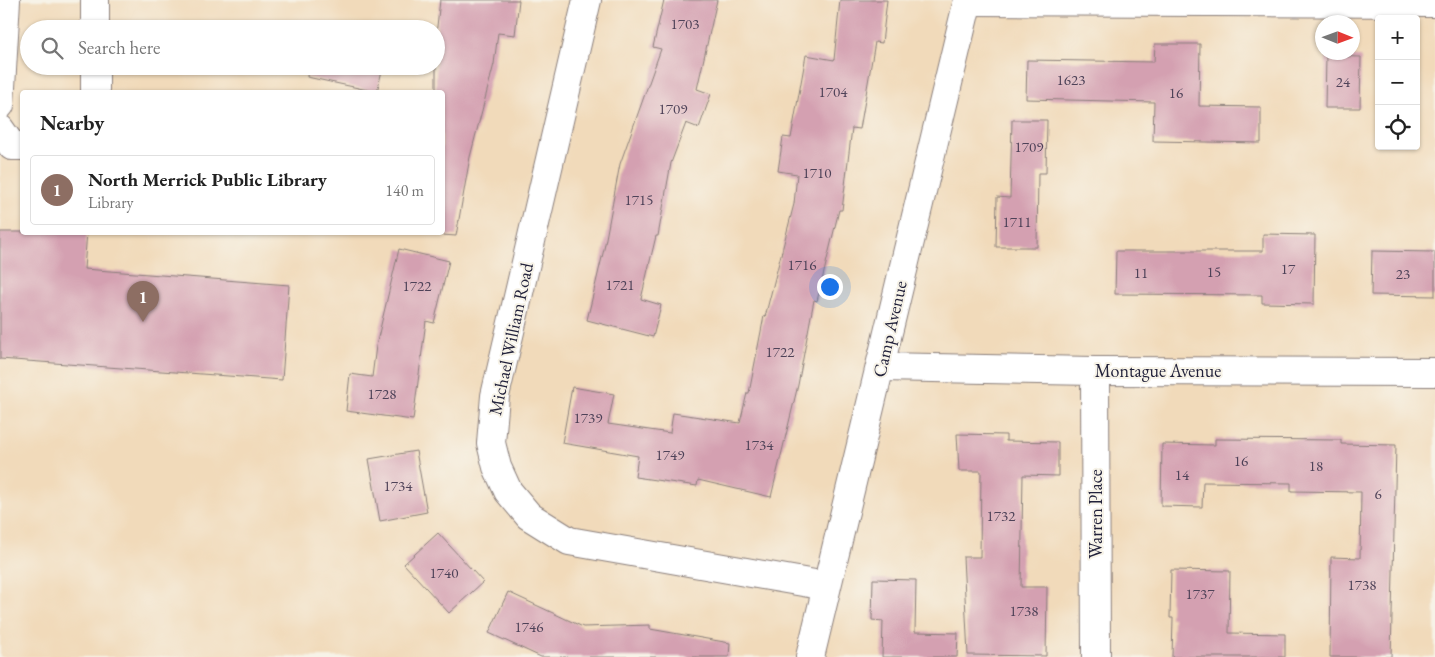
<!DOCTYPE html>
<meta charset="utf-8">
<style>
body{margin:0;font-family:"EB Garamond",serif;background:#f6f6f6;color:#222}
.controls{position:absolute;right:15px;top:15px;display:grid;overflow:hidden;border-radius:5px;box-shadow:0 1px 4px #0004}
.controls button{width:45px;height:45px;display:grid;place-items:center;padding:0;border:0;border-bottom:1px solid #e0e0e0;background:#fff;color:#222;font:25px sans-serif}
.compass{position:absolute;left:1315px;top:15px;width:45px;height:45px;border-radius:50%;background:#fff;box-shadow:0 1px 4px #0004;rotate:91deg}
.you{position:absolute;left:829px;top:286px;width:18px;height:18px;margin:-12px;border:4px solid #fff;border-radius:50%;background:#1a73e8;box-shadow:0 0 0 8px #1a73e833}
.badge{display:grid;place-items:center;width:32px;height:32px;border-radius:50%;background:#c8321e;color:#fff;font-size:16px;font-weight:700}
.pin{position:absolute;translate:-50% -41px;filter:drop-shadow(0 1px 2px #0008)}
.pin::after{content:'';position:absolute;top:26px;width:18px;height:15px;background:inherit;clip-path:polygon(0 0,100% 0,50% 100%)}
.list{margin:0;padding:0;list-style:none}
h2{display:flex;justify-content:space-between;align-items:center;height:65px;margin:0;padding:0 20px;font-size:21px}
h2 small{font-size:16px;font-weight:400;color:#767676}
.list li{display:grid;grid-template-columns:32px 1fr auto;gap:15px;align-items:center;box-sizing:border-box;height:70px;margin:0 10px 10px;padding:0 10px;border:1px solid #e0e0e0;border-radius:5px}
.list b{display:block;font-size:19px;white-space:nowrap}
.list p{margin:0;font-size:16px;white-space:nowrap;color:#767676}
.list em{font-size:16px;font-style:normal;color:#767676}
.icon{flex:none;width:28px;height:28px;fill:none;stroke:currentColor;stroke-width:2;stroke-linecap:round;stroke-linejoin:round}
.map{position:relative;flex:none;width:1435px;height:657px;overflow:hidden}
.search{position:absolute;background:#fff;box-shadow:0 1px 4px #0004;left:20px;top:20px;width:425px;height:55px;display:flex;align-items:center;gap:12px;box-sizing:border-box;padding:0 18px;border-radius:28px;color:#767676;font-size:19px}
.panel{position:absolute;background:#fff;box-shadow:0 1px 4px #0004;left:20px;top:90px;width:425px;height:145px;border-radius:5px}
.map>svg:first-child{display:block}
.building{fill:#d4a0b1}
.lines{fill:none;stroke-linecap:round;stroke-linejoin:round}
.minor-casing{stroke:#8a7e7a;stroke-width:30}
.minor{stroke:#fff;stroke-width:28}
.labels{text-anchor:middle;stroke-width:4;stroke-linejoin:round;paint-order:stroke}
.number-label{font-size:15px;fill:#4e4258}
.street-label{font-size:18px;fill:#22223b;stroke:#f7f3e8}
</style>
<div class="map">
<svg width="1435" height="657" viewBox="0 0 1435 657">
<rect width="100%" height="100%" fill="#f7f3e8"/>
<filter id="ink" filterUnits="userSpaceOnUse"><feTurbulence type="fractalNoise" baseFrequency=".02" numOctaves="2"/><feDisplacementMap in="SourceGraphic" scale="10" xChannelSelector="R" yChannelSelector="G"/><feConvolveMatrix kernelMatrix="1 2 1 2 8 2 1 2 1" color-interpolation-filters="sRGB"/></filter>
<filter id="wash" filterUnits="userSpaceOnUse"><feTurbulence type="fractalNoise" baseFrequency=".0096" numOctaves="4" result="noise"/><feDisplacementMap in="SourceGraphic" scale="20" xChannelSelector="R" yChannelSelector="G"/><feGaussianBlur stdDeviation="1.12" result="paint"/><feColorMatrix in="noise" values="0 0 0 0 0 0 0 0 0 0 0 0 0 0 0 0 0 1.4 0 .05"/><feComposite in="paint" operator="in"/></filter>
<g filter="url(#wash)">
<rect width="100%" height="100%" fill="#f1daba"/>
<g id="blocks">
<g class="building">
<polygon points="440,0 519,0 515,35 498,33 494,64 470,157 456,236 442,235 442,92 436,92 436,35"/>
<polygon points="664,0 717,0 697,89 711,94 699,128 686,123 671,163 658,236 656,236 641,299 661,305 653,337 587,320 604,249 620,164 661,49 653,47"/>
<polygon points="840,0 887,0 882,43 875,42 860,129 852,128 842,210 839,210 817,301 814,300 798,385 771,497 698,480 697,486 635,477 638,456 562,443 572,387 614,394 608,424 670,433 673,413 740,423 747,393 749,393 764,316 765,317 794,204 797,174 778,171 783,137 791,138 806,55 834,60"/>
<polygon points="1155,44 1200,44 1199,106 1261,107 1261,143 1153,141 1154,102 1026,99 1027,60 1154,62"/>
<polygon points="1326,56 1361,57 1360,108 1325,108"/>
<polygon points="308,66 383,66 377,92 307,77"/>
<polygon points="1012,120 1047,120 1046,173 1038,173 1037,247 996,247 997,197 1010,198"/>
<polygon points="0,232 87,232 84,269 289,285 282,380 0,359"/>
<polygon points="1263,234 1315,235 1314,304 1262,303 1262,295 1115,294 1116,251 1263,251"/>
<polygon points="399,249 449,261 434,323 426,321 413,420 346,411 350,374 372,377 376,346"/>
<polygon points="1372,251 1435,252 1435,296 1371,295"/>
<polygon points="957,434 1006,435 1006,441 1058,442 1058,476 1023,475 1021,587 1047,587 1046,656 968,655 963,557 980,557 981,471 959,471"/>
<polygon points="1215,439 1341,440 1341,444 1396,445 1391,657 1330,657 1331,557 1360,558 1361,492 1291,491 1291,483 1203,482 1202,507 1161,506 1162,444 1215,445"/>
<polygon points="416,451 427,512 380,521 369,459"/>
<polygon points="438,533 483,582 449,613 404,564"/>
<polygon points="1171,570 1230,571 1229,633 1285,634 1285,657 1172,657 1173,618 1170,618"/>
<polygon points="873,579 916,580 915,632 958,633 957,657 882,657 883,621 872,620"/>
<polygon points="508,592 583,627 650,625 650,629 730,643 729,657 541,657 489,633"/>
</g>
</g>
</g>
<g filter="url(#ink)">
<use href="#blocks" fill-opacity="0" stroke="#8a7e7a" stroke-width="1"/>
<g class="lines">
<g class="minor-casing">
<g id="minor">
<polyline points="587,0 495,396 491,443 497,467 508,491 529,516 569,541 826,586"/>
<polyline points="968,1 1435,3"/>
<polyline points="95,29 95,0"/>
<polyline points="95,92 95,66"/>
<polyline points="0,105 6,0"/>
<polyline points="0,129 12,146 22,146"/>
<polyline points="881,367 1095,371 1435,372"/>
<polyline points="1095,371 1096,657"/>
<polyline points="810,657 968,0"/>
</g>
</g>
<use href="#minor" class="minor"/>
</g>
</g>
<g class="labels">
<g class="number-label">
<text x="685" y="29">1703</text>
<text x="1071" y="85">1623</text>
<text x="1343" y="87">24</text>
<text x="833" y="97">1704</text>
<text x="1176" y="98">16</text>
<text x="673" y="114">1709</text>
<text x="1029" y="152">1709</text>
<text x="817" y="178">1710</text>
<text x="639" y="205">1715</text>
<text x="1017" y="227">1711</text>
<text x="802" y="270">1716</text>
<text x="1288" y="274">17</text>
<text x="1214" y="277">15</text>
<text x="1141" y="278">11</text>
<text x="1403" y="279">23</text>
<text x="620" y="290">1721</text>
<text x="417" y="291">1722</text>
<text x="780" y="357">1722</text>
<text x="382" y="399">1728</text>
<text x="588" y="423">1739</text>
<text x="759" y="450">1734</text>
<text x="670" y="460">1749</text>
<text x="1241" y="466">16</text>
<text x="1316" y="471">18</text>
<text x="1182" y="480">14</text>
<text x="398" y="491">1734</text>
<text x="1378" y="499">6</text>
<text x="1001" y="521">1732</text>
<text x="444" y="578">1740</text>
<text x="1362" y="590">1738</text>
<text x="1200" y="599">1737</text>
<text x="1024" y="616">1738</text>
<text x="529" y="632">1746</text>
</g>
<g class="street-label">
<text transform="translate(890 329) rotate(-77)" y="6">Camp Avenue</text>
<text transform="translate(511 339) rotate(-78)" y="6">Michael William Road</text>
<text x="1158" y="377">Montague Avenue</text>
<text transform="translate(1096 514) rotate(-90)" y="6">Warren Place</text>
</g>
</g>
</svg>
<div class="controls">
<button>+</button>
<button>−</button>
<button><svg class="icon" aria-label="locate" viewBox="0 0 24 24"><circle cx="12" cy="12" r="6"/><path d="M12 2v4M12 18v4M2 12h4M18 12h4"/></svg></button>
</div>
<svg class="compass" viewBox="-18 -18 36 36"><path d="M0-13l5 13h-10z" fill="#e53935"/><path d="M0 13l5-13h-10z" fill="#767676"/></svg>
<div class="you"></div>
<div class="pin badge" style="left:143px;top:322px;background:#8d6e63">1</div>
<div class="search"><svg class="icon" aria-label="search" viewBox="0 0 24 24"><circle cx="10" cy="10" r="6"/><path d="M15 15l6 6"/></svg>Search here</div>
<section class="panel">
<h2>Nearby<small></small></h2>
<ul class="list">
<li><span class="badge" style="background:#8d6e63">1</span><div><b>North Merrick Public Library</b><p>Library</p></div><em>140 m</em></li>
</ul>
</section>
</div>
